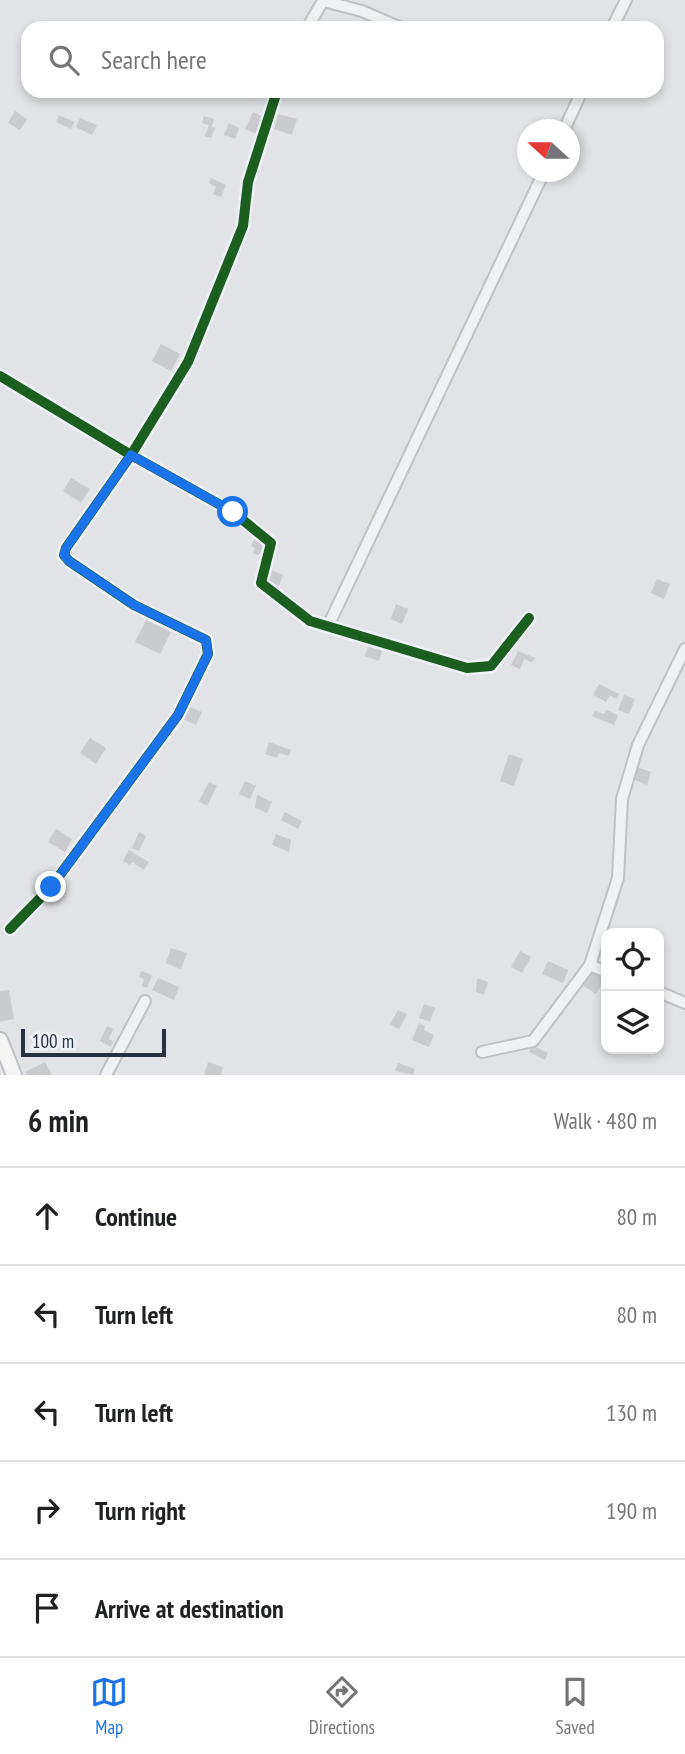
<!DOCTYPE html>
<meta charset="utf-8">
<style>
body{margin:0;font-family:"PT Sans Narrow",sans-serif;background:#f6f6f6;color:#202124}
.controls{position:absolute;right:21px;bottom:21px;display:grid;overflow:hidden;border-radius:14px;box-shadow:0 4px 10px #0003}
.controls button{width:63px;height:63px;display:grid;place-items:center;padding:0;border:0;border-bottom:2px solid #e0e0e0;background:#fff;color:#202124;font:35px sans-serif}
.compass{position:absolute;left:517px;top:119px;width:63px;height:63px;border-radius:50%;background:#fff;box-shadow:0 4px 10px #0003;rotate:291deg}
.scale{position:absolute;left:21px;bottom:18px;width:145px;box-sizing:border-box;padding-left:7px;border:4px solid #28313f;border-top:0;font-size:19px;line-height:24px;white-space:nowrap;color:#28313f;-webkit-text-stroke:5px #eef1f6;paint-order:stroke}
.stop{position:absolute;width:21px;height:21px;margin:-16px;border:5px solid #1a73e8;border-radius:50%;background:#fff}
.stop.end{background:#1a73e8;border-color:#fff;box-shadow:0 2px 7px #0008}
.list{margin:0;padding:0;list-style:none}
h2{display:flex;justify-content:space-between;align-items:center;height:91px;margin:0;padding:0 28px;font-size:30px}
h2 small{font-size:23px;font-weight:400;color:#757577}
.list li{display:grid;grid-template-columns:46px 1fr auto;gap:21px;align-items:center;box-sizing:border-box;height:98px;padding:0 28px;border-top:2px solid #e0e0e0}
.list b{display:block;font-size:26px;white-space:nowrap}
.list em{font-size:23px;font-style:normal;color:#757577}
.icon{flex:none;width:38px;height:38px;fill:none;stroke:currentColor;stroke-width:2;stroke-linecap:round;stroke-linejoin:round}
.map{position:relative;flex:none;width:685px;height:1075px;overflow:hidden}
.search{position:absolute;background:#fff;box-shadow:0 4px 10px #0003;left:21px;right:21px;top:21px;height:77px;display:flex;align-items:center;gap:18px;box-sizing:border-box;padding:0 24px;border-radius:21px;color:#757577;font-size:26px}
.sheet{height:581px;background:#fff}
nav{display:flex;justify-content:space-around;align-items:center;box-sizing:border-box;height:98px;border-top:2px solid #e0e0e0;background:#fff;font-size:19px;color:#757577}
nav a{display:grid;justify-items:center;gap:4px}
nav .on{color:#1a73e8}
.map>svg:first-child{display:block}
.building{fill:#c9cbce}
.lines{fill:none;stroke-linecap:round;stroke-linejoin:round}
.minor-casing{stroke:#bfc1c4;stroke-width:14}
.major-casing{stroke:#bdc0c4;stroke-width:18}
.minor{stroke:#f0f1f2;stroke-width:10}
.major{stroke:#f5f5f6;stroke-width:14}
.cycleway-casing{stroke:#eef1f6;stroke-width:15}
.cycleway{stroke:#1b5e20;stroke-width:10}
.route{stroke:#1a73e8;stroke-width:9}
</style>
<div class="map">
<svg width="685" height="1075" viewBox="0 0 685 1075">
<rect width="100%" height="100%" fill="#e1e3e6"/>
<g class="building">
<polygon points="15,111 27,119 20,130 8,123"/>
<polygon points="253,112 264,117 257,134 245,129"/>
<polygon points="278,114 297,119 292,135 274,129"/>
<polygon points="59,115 74,122 71,129 56,122"/>
<polygon points="204,116 214,119 212,127 215,128 211,138 205,136 209,125 202,123"/>
<polygon points="80,118 97,125 92,135 76,127"/>
<polygon points="229,123 239,128 235,139 224,135"/>
<polygon points="211,178 226,185 221,197 213,194 216,187 209,183"/>
<polygon points="161,344 180,354 171,371 152,361"/>
<polygon points="71,478 90,489 81,503 63,491"/>
<polygon points="255,538 265,542 259,555 253,553 255,548 251,546"/>
<polygon points="267,568 283,575 279,586 262,579"/>
<polygon points="657,579 670,584 664,599 651,593"/>
<polygon points="396,604 408,609 402,624 391,619"/>
<polygon points="146,620 171,632 160,654 135,642"/>
<polygon points="368,646 382,651 379,661 365,656"/>
<polygon points="518,651 535,658 532,662 524,659 520,669 511,665"/>
<polygon points="599,684 619,694 617,699 610,696 606,702 593,695"/>
<polygon points="624,695 635,699 629,714 618,710"/>
<polygon points="183,704 202,712 196,725 178,717"/>
<polygon points="606,710 618,715 614,725 592,716 595,711 604,714"/>
<polygon points="90,738 106,748 96,764 80,753"/>
<polygon points="269,742 291,750 289,756 279,753 277,758 265,754"/>
<polygon points="509,754 523,759 514,786 500,781"/>
<polygon points="634,766 651,772 647,785 630,778"/>
<polygon points="245,781 256,786 250,799 239,794"/>
<polygon points="209,782 217,786 207,806 199,801"/>
<polygon points="257,795 272,802 267,813 255,808"/>
<polygon points="285,812 302,821 298,829 281,820"/>
<polygon points="56,829 72,839 65,852 48,842"/>
<polygon points="139,832 146,836 139,851 132,848"/>
<polygon points="276,834 291,840 289,852 272,845"/>
<polygon points="129,850 149,862 144,870 132,862 130,865 123,861"/>
<polygon points="171,948 187,953 181,969 166,963"/>
<polygon points="520,951 531,957 522,973 511,967"/>
<polygon points="548,961 568,970 563,983 542,974"/>
<polygon points="593,968 606,977 596,994 581,984"/>
<polygon points="141,971 152,975 147,988 142,986 144,979 139,977"/>
<polygon points="158,978 179,987 174,1000 152,990"/>
<polygon points="477,978 488,982 484,995 476,992"/>
<polygon points="9,990 14,1019 0,1022 0,991"/>
<polygon points="424,1004 435,1008 430,1022 419,1018"/>
<polygon points="398,1010 407,1014 399,1029 390,1024"/>
<polygon points="419,1023 425,1026 424,1030 434,1035 429,1047 412,1040"/>
<polygon points="107,1026 113,1029 109,1039 113,1041 111,1047 100,1041"/>
<polygon points="532,1045 548,1053 545,1060 529,1052"/>
<polygon points="45,1062 52,1075 27,1075 25,1072"/>
<polygon points="208,1062 223,1067 221,1075 204,1075"/>
<polygon points="398,1063 415,1069 413,1075 395,1071"/>
</g>
<g class="lines">
<g class="minor-casing">
<g id="minor">
<polyline points="307,28 323,1 362,11 401,28"/>
<polyline points="612,28 626,0"/>
<polyline points="564,130 582,91"/>
<polyline points="0,376 131,455 233,512 271,543 261,583 310,621 467,668 491,666 529,618"/>
<polyline points="328,626 544,172"/>
<polyline points="10,929 51,887 178,715 208,654 206,640 134,605 69,561 64,555 66,548 131,455 188,362 243,226 248,182 277,91"/>
<polyline points="606,972 590,965 618,878 622,799 638,745 685,649"/>
<polyline points="659,992 685,1003"/>
<polyline points="482,1052 533,1041 590,965"/>
<polyline points="106,1075 145,1001"/>
</g>
</g>
<g class="major-casing">
<polyline id="major" points="0,1040 14,1075"/>
</g>
<use href="#minor" class="minor"/>
<use href="#major" class="major"/>
<g class="cycleway-casing">
<g id="cycleway">
<polyline points="0,376 131,455 233,512 271,543 261,583 310,621 467,668 491,666 529,618"/>
<polyline points="10,929 51,887 178,715 208,654 206,640 134,605 69,561 64,555 66,548 131,455 188,362 243,226 248,182 277,91"/>
</g>
</g>
<use href="#cycleway" class="cycleway"/>
</g>
<g class="lines">
<polyline class="route" points="51,887 178,715 208,654 206,640 134,605 69,561 64,555 66,548 131,455 233,512"/>
</g>
</svg>
<div class="controls">
<button><svg class="icon" aria-label="locate" viewBox="0 0 24 24"><circle cx="12" cy="12" r="6"/><path d="M12 2v4M12 18v4M2 12h4M18 12h4"/></svg></button>
<button><svg class="icon" aria-label="layers" viewBox="0 0 24 24"><path d="M12 4l9 5-9 5-9-5zM3 14l9 5 9-5"/></svg></button>
</div>
<svg class="compass" viewBox="-18 -18 36 36"><path d="M0-13l5 13h-10z" fill="#e53935"/><path d="M0 13l5-13h-10z" fill="#757577"/></svg>
<div class="scale">100 m</div>
<div class="stop" style="left:233px;top:512px"></div>
<div class="stop end" style="left:51px;top:887px"></div>
<div class="search"><svg class="icon" aria-label="search" viewBox="0 0 24 24"><circle cx="10" cy="10" r="6"/><path d="M15 15l6 6"/></svg>Search here</div>
</div>
<section class="sheet">
<h2>6 min<small>Walk · 480 m</small></h2>
<ul class="list">
<li><svg class="icon" aria-label="ahead" viewBox="0 0 24 24"><path d="M12 20V5M6 11l6-6 6 6"/></svg><div><b>Continue</b></div><em>80 m</em></li>
<li><svg class="icon" aria-label="left" viewBox="0 0 24 24"><path d="M17 20v-9H6M10 6l-5 5 5 5"/></svg><div><b>Turn left</b></div><em>80 m</em></li>
<li><svg class="icon" aria-label="left" viewBox="0 0 24 24"><path d="M17 20v-9H6M10 6l-5 5 5 5"/></svg><div><b>Turn left</b></div><em>130 m</em></li>
<li><svg class="icon" aria-label="right" viewBox="0 0 24 24"><path d="M7 20v-9h11M14 6l5 5-5 5"/></svg><div><b>Turn right</b></div><em>190 m</em></li>
<li><svg class="icon" aria-label="arrive" viewBox="0 0 24 24"><path d="M6 21V4h12l-3 4 3 4H6"/></svg><div><b>Arrive at destination</b></div></li>
</ul>
</section>
<nav>
<a class="on"><svg class="icon" aria-label="map" viewBox="0 0 24 24"><path d="M3 6l6-2 6 2 6-2v14l-6 2-6-2-6 2zM9 4v14M15 6v14"/></svg>Map</a>
<a><svg class="icon" aria-label="directions" viewBox="0 0 24 24"><path d="M12 3l9 9-9 9-9-9zM9 14v-3h6M13 9l2 2-2 2"/></svg>Directions</a>
<a><svg class="icon" aria-label="saved" viewBox="0 0 24 24"><path d="M7 4h10v16l-5-4-5 4z"/></svg>Saved</a>
</nav>
